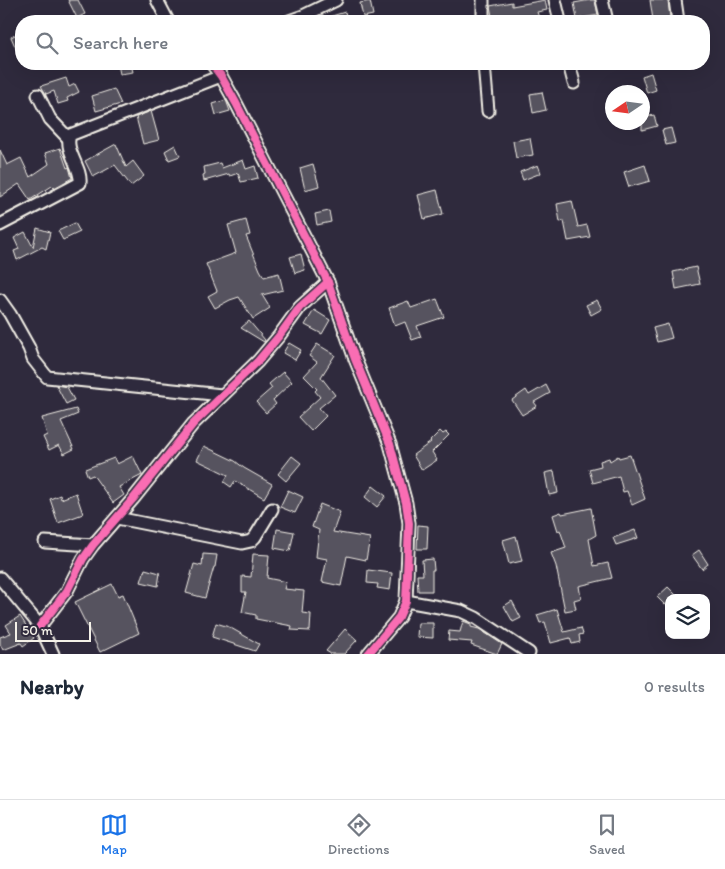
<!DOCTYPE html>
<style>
body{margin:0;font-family:Itim,sans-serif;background:#f2f2f3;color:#1f2937}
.controls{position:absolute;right:15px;bottom:15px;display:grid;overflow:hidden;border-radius:10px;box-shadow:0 5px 20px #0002}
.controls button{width:45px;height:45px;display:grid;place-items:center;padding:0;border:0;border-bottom:1px solid #e0e1e3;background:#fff;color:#1f2937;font:25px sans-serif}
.compass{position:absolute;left:605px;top:85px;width:45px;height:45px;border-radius:50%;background:#fff;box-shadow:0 5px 20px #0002;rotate:257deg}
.scale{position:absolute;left:15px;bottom:12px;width:76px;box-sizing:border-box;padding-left:5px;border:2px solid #f4f1e8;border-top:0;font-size:14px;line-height:18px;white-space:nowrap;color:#f4f1e8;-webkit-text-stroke:4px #2f2a3d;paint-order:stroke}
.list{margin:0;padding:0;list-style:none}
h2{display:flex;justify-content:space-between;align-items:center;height:65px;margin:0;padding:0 20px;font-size:21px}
h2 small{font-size:16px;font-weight:400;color:#747a83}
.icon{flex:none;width:28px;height:28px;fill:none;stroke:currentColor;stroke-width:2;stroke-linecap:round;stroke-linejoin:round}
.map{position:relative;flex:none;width:725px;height:654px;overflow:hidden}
.search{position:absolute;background:#fff;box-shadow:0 5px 20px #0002;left:15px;right:15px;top:15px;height:55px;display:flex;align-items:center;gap:12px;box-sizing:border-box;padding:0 18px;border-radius:20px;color:#747a83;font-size:19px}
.sheet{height:145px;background:#fff}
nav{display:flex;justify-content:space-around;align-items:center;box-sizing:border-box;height:70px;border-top:1px solid #e0e1e3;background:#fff;font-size:14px;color:#747a83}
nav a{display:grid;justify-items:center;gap:2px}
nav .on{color:#1a73e8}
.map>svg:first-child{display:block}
.building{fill:#56525f;stroke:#f4f1e8}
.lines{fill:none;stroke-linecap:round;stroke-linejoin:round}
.minor-casing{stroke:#f4f1e8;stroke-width:15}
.minor{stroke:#2f2a3d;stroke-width:11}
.cycleway-casing{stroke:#2f2a3d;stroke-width:11}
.cycleway{stroke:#f96db3;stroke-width:8}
</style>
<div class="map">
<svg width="725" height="654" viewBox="0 0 725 654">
<rect width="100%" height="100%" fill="#2f2a3d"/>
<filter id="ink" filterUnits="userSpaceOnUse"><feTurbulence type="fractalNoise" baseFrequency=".02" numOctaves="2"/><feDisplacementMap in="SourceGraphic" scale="10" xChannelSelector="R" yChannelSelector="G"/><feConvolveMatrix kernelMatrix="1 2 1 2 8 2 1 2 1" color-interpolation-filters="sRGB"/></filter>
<g filter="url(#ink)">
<g class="building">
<polygon points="68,0 78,0 85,14 77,18"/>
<polygon points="545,0 547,10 537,12 540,21 493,21 490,6 512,2 512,6"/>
<polygon points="590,0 595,0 598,15 577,19 574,3"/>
<polygon points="650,0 668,0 670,18 653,20"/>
<polygon points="370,1 373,15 363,17 360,3"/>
<polygon points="345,12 348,21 323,21 322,19"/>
<polygon points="19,33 21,38 21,60 11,37"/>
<polygon points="118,64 131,64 133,72 120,74"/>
<polygon points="651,73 656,90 647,93 642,76"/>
<polygon points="66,78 69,87 75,84 79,92 67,98 68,101 58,104 54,91 46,94 41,86"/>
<polygon points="114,89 121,104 96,111 92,96"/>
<polygon points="542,92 546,110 533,113 530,94"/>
<polygon points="226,100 230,111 216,115 213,104"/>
<polygon points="151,111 159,140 143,144 136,117"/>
<polygon points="654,115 657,126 642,130 642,118"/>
<polygon points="671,128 675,143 666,145 662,130"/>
<polygon points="530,138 533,155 516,158 513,141"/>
<polygon points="116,144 126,167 133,161 144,176 131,186 115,165 93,177 85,161"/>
<polygon points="175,145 180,156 169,160 165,151"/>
<polygon points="60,148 67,168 69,167 72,178 54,188 52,186 30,200 19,184 0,197 0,150 7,165 21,158 30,177 49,164 45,153"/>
<polygon points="243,160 246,169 255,166 258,178 241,182 238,173 230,176 229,174 204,181 203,175 205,174 204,167 220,163 222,168"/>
<polygon points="313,164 319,186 305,190 300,168"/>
<polygon points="538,165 541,173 523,180 520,172"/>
<polygon points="645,165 650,181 629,187 624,172"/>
<polygon points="437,190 443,214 424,219 418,195"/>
<polygon points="572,201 578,227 587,225 590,237 568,241 564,221 560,222 557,204"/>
<polygon points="329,211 331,222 317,225 315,214"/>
<polygon points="246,220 250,235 246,236 260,270 264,277 279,273 283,290 262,295 270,308 253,319 239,297 230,300 215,308 208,296 217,291 206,264 236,253 228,225"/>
<polygon points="75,223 80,232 63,240 58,231"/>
<polygon points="37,228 50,232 46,249 42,247 17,260 14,251 19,249 14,238 25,232 33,247"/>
<polygon points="301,254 305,270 295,273 290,257"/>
<polygon points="696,267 700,284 676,289 673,272"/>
<polygon points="437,299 444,317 417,326 421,337 412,340 405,322 395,326 389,308 408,301 411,308"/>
<polygon points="597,300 602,309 591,315 586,305"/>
<polygon points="314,310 330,320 322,334 305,325"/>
<polygon points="249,321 265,340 264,342 241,328"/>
<polygon points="668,324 672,338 657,342 653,328"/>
<polygon points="289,343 301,350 295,360 283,353"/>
<polygon points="317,344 335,355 321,377 335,395 319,408 326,416 311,431 298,417 320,397 315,391 317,389 304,376 317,362 309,356"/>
<polygon points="283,372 292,382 273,400 276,404 266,413 256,402 272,388 269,384"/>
<polygon points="56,385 67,387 74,400 66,404"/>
<polygon points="546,385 550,393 534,402 537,406 522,415 512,400 526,390 529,395"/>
<polygon points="76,409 78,414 61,421 74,449 64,454 59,445 49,450 43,437 47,435 42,418"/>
<polygon points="440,431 443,434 446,432 449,435 432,452 437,460 422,470 413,455 431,442 430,441"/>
<polygon points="204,446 235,461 244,468 272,484 264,498 235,481 231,487 224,482 228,475 197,460"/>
<polygon points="630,455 645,499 632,505 627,491 623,492 619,476 593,483 589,469 601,466 600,461 609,458 610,461 618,456 619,458"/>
<polygon points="133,456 142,475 119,487 124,495 113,503 93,475 88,477 85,469 114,458 117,464"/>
<polygon points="292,456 301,463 286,481 278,474"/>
<polygon points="554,471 558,493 549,495 545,473"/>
<polygon points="373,486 386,496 377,507 365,497"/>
<polygon points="288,490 303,497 295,513 280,507"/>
<polygon points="76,493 83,514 58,523 50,499 60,495 61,499"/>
<polygon points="320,504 340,512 333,532 370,538 366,560 347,556 341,586 322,582 327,559 316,557 319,530 312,527"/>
<polygon points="591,508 596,535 589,539 594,566 608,563 612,578 579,586 581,598 574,600 576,609 565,611 556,566 551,553 566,548 560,530 558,531 553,515 561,512 562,514"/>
<polygon points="418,525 428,526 427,549 417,549"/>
<polygon points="277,529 294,532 290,551 274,548"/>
<polygon points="635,530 638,538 616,545 613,538"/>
<polygon points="516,536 522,561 509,564 503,540"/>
<polygon points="699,550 708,564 702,569 692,555"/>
<polygon points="203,554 217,555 215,567 214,567 205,598 186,593 194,564 202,566"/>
<polygon points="253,554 269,555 267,578 286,582 284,589 304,591 302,613 311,614 310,631 291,630 292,626 256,619 256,615 242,612 246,592 242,592 242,576 251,577"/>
<polygon points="433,559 434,570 432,570 432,591 418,591 417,575 423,575 422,560"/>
<polygon points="145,569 160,573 158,586 141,582"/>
<polygon points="368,570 392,573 390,590 377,588 378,584 367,583"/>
<polygon points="112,584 118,596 123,594 139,633 100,652 75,602"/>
<polygon points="668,587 676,595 673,598 669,598 669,602 665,605 657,597"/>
<polygon points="512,601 521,618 513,622 504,606"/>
<polygon points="557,609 564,632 581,628 583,634 579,635 580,642 572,644 570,638 551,643 545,622 540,623 537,615"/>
<polygon points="20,616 34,638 23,646 21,643 3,650 0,644 0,637 11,633 6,625"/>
<polygon points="463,621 471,624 471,627 479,629 502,644 497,654 471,645 472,642 448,640 449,631 460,632"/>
<polygon points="216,623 229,627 259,644 255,651 212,637"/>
<polygon points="418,623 433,623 433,638 417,637"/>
<polygon points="345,629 357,640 344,654 331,654 326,651"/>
</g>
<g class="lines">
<g class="minor-casing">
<g id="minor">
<polyline points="157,0 168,21"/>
<polyline points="483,0 483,21"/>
<polyline points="555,0 560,21"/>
<polyline points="602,0 607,21"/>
<polyline points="675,0 678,21"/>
<polyline points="289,21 303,16 336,0"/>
<polyline points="212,64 221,76 236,103 328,282 355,359 390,444 406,503 409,523 406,601 399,617 368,654"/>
<polyline points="484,64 488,111"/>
<polyline points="569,64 574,83"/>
<polyline points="38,95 50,119 68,138"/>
<path d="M0 225 80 183C82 167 64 151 70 135L221 76"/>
<polyline points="0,300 10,314 29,348 33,359 47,377 222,395"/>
<polyline points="117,518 242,543 251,541 255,537 272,509"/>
<polyline points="45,542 93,545"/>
<polyline points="0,578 40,626 53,654"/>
<polyline points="406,601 461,611 476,618 529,653"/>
<polyline points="40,626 67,591 83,559 93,545 133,499 193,424 258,361 279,336 300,307 328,282"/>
</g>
</g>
<use href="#minor" class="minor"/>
<g class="cycleway-casing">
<g id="cycleway">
<polyline points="212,64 221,76 236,103 328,282 355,359 390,444 406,503 409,523 406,601 399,617 368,654"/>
<polyline points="40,626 67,591 83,559 93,545 133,499 193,424 258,361 279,336 300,307 328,282"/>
</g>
</g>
<use href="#cycleway" class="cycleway"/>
</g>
</g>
</svg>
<div class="controls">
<button><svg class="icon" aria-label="layers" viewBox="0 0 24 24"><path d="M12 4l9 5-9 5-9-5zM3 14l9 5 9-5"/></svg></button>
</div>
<svg class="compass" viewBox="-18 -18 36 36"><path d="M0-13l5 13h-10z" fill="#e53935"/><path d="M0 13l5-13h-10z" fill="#747a83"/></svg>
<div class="scale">50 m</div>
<div class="search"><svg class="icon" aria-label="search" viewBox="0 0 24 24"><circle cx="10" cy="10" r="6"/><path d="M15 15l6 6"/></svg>Search here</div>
</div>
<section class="sheet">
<h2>Nearby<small>0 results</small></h2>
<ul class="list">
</ul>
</section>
<nav>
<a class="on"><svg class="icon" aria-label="map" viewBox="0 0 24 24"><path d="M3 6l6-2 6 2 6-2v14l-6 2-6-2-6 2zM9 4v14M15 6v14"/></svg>Map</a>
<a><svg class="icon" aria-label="directions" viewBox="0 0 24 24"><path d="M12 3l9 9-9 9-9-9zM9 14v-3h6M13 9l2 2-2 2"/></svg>Directions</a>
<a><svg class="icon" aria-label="saved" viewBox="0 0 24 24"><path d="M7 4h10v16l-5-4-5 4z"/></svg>Saved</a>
</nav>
